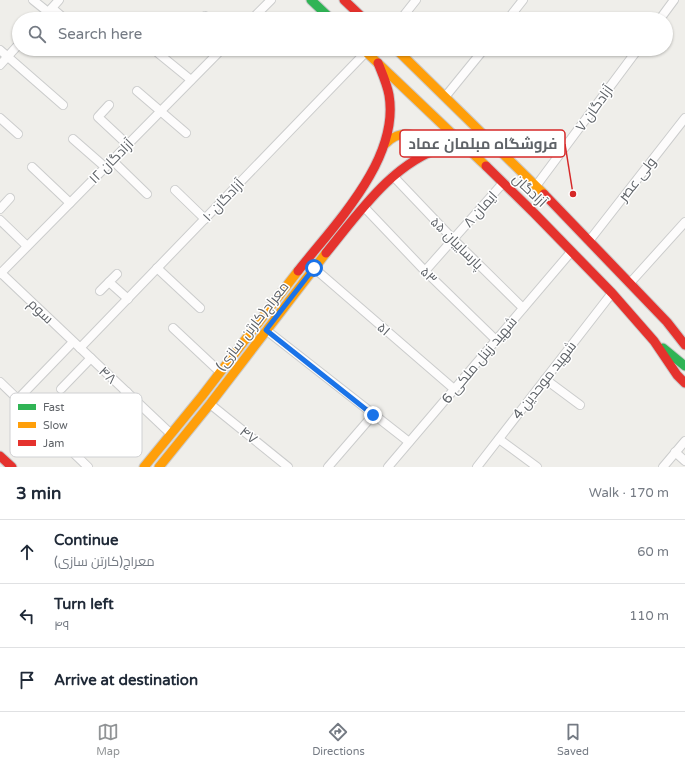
<!DOCTYPE html>
<meta charset="utf-8">
<style>
body{margin:0;font-family:"Varela Round",Cairo,sans-serif;background:#f2f2f3;color:#1f2937}
.stop{position:absolute;width:12px;height:12px;margin:-9px;border:3px solid #1a73e8;border-radius:50%;background:#fff}
.stop.end{background:#1a73e8;border-color:#fff;box-shadow:0 1px 4px #0008}
.list{margin:0;padding:0;list-style:none}
h2{display:flex;justify-content:space-between;align-items:center;height:52px;margin:0;padding:0 16px;font-size:17px}
h2 small{font-size:13px;font-weight:400;color:#747a83}
.list li{display:grid;grid-template-columns:26px 1fr auto;gap:12px;align-items:center;box-sizing:border-box;height:64px;padding:0 16px;border-top:1px solid #e0e1e3}
.list b{display:block;font-size:15px;white-space:nowrap}
.list p{margin:0;font-size:13px;white-space:nowrap;color:#747a83}
.list em{font-size:13px;font-style:normal;color:#747a83}
.icon{flex:none;width:22px;height:22px;fill:none;stroke:currentColor;stroke-width:2;stroke-linecap:round;stroke-linejoin:round}
.map{position:relative;flex:none;width:685px;height:467px;overflow:hidden}
.search{position:absolute;background:#fff;box-shadow:0 1px 3px #0004;left:12px;right:12px;top:12px;height:44px;display:flex;align-items:center;gap:10px;box-sizing:border-box;padding:0 14px;border-radius:22px;color:#747a83;font-size:15px}
.sheet{height:244px;background:#fff}
nav{display:flex;justify-content:space-around;align-items:center;box-sizing:border-box;height:56px;border-top:1px solid #e0e1e3;background:#fff;font-size:11px;color:#747a83}
nav a{display:grid;justify-items:center;gap:2px}
nav .on{color:#919496}
.map>svg:first-child{display:block}
.lines{fill:none;stroke-linecap:round;stroke-linejoin:round}
.street-casing{stroke:#cbcccc;stroke-width:10}
.fast-casing{stroke:#cacacb;stroke-width:11}
.slow-casing{stroke:#cacacb;stroke-width:11}
.jam-casing{stroke:#cacacb;stroke-width:11}
.street{stroke:#fdfcfc;stroke-width:8}
.fast{stroke:#30b455;stroke-width:9}
.slow{stroke:#ff9f0a;stroke-width:9}
.jam{stroke:#e5322d;stroke-width:9}
.route{stroke:#1a73e8;stroke-width:5}
.labels{text-anchor:middle;stroke-width:3;stroke-linejoin:round;paint-order:stroke}
.street-label{font-size:14px;fill:#5f6368;stroke:#fff}
.key{fill:#fff;stroke:#cfd0d2;stroke-width:1}
.key-label{font-size:11px;fill:#5f6368}
.leader{fill:none;stroke:#d62828;stroke-width:1.5}
.callout-dot{fill:#d62828;stroke:#fff;stroke-width:1.5}
.callout{fill:#fff;stroke:#d62828;stroke-width:1.5}
.callout-label{font-size:15px;text-anchor:middle;font-weight:bold;fill:#5f6368}
</style>
<div class="map">
<svg width="685" height="467" viewBox="0 0 685 467">
<rect width="100%" height="100%" fill="#efeeea"/>
<g class="lines">
<g class="street-casing">
<g id="street">
<polyline points="33,0 48,12"/>
<polyline points="52,8 65,19"/>
<polyline points="205,16 210,19"/>
<polyline points="42,19 59,0"/>
<polyline points="252,19 271,0"/>
<polyline points="401,19 416,0"/>
<polyline points="508,19 523,0"/>
<polyline points="660,19 674,0"/>
<polyline points="153,49 191,80"/>
<polyline points="0,50 63,105"/>
<polyline points="0,65 19,44"/>
<polyline points="137,91 186,133"/>
<polyline points="445,97 484,49"/>
<polyline points="109,105 98,117 128,145"/>
<polyline points="0,118 18,134"/>
<polyline points="73,139 105,167"/>
<polyline points="112,160 147,194"/>
<polyline points="32,167 70,203"/>
<polyline points="393,176 453,239 523,308"/>
<polyline points="536,186 638,49"/>
<polyline points="175,190 205,219"/>
<polyline points="364,207 425,271 496,340"/>
<polyline points="0,209 10,198"/>
<polyline points="0,220 27,246"/>
<polyline points="589,241 685,118"/>
<polyline points="157,268 200,308"/>
<polyline points="314,268 454,389"/>
<polyline points="425,271 503,183"/>
<polyline points="1,273 171,434"/>
<polyline points="0,274 222,49"/>
<polyline points="117,274 109,282 128,299"/>
<polyline points="630,283 685,222"/>
<polyline points="100,291 109,282"/>
<polyline points="173,328 220,372"/>
<polyline points="266,330 409,442"/>
<polyline points="80,348 366,52"/>
<polyline points="545,379 580,405"/>
<polyline points="0,382 88,467"/>
<polyline points="61,389 91,358"/>
<polyline points="18,399 73,342"/>
<polyline points="210,404 288,467"/>
<polyline points="100,420 127,392"/>
<polyline points="499,439 537,467"/>
<polyline points="675,452 685,461"/>
<polyline points="328,467 373,415"/>
<polyline points="388,467 571,252"/>
<polyline points="477,467 612,293"/>
<polyline points="663,467 685,441"/>
</g>
</g>
<g class="fast-casing">
<g id="fast">
<polyline points="311,0 331,19"/>
<polyline points="663,348 685,366"/>
</g>
</g>
<g class="slow-casing">
<g id="slow">
<polyline points="363,49 486,166"/>
<polyline points="396,49 544,194"/>
<path d="M385 144C400 129 422 130 422 155"/>
<polyline points="144,467 202,396 298,271"/>
<polyline points="159,467 210,404 326,253"/>
</g>
</g>
<g class="jam-casing">
<g id="jam">
<polyline points="344,0 364,19"/>
<polyline points="486,166 534,213 612,293 654,341 677,375 685,383"/>
<polyline points="544,194 667,322 685,345"/>
<path d="M326 253C358 214 393 162 444 147 450 145 458 145 465 145"/>
<path d="M298 271C335 224 400 159 389 95 387 84 382 73 378 63"/>
<polyline points="0,456 12,467"/>
</g>
</g>
<use href="#street" class="street"/>
<use href="#fast" class="fast"/>
<use href="#slow" class="slow"/>
<use href="#jam" class="jam"/>
</g>
<g class="lines">
<polyline class="route" points="314,268 266,330 373,415"/>
</g>
<g class="labels">
<g class="street-label">
<text transform="translate(594 108) rotate(-54)" y="5">۷ آزادگان</text>
<text transform="translate(111 161) rotate(-45)" y="5">۱۲ آزادگان</text>
<text transform="translate(637 179) rotate(-52)" y="5">ولی عصر</text>
<text transform="translate(530 190) rotate(44)" y="5">آزادگان</text>
<text transform="translate(223 200) rotate(-46)" y="5">۱۰ آزادگان</text>
<text transform="translate(480 209) rotate(-48)" y="5">۸ ایمان</text>
<text transform="translate(457 243) rotate(45)" y="5">پارساییان ۵۵</text>
<text transform="translate(429 275) rotate(45)" y="5">۵۳</text>
<text transform="translate(41 311) rotate(44)" y="5">سوم</text>
<text transform="translate(252 326) rotate(-52)" y="5">معراج(کارتن سازی)</text>
<text transform="translate(384 329) rotate(41)" y="5">۵۱</text>
<text transform="translate(479 360) rotate(-50)" y="5">6 شهید زینل ملکی</text>
<text transform="translate(108 375) rotate(43)" y="5">۴۸</text>
<text transform="translate(544 380) rotate(-52)" y="5">4 شهید موحدین</text>
<text transform="translate(249 435) rotate(39)" y="5">۴۷</text>
</g>
</g>
<rect x="10" y="393" width="132" height="64" rx="6" class="key"/>
<rect x="18" y="404" width="18" height="6" fill="#30b455"/>
<rect x="18" y="422" width="18" height="6" fill="#ff9f0a"/>
<rect x="18" y="440" width="18" height="6" fill="#e5322d"/>
<g class="key-label">
<text x="43" y="411">Fast</text>
<text x="43" y="429">Slow</text>
<text x="43" y="447">Jam</text>
</g>
<path class="leader" d="M573 194L565 144"/>
<circle class="callout-dot" cx="573" cy="194" r="4"/>
<rect class="callout" x="400" y="130" width="165" height="27" rx="4"/>
<g class="callout-label">
<text x="483" y="149">فروشگاه مبلمان عماد</text>
</g>
</svg>
<div class="stop" style="left:314px;top:268px"></div>
<div class="stop end" style="left:373px;top:415px"></div>
<div class="search"><svg class="icon" aria-label="search" viewBox="0 0 24 24"><circle cx="10" cy="10" r="6"/><path d="M15 15l6 6"/></svg>Search here</div>
</div>
<section class="sheet">
<h2>3 min<small>Walk · 170 m</small></h2>
<ul class="list">
<li><svg class="icon" aria-label="ahead" viewBox="0 0 24 24"><path d="M12 20V5M6 11l6-6 6 6"/></svg><div><b>Continue</b><p>معراج(کارتن سازی)</p></div><em>60 m</em></li>
<li><svg class="icon" aria-label="left" viewBox="0 0 24 24"><path d="M17 20v-9H6M10 6l-5 5 5 5"/></svg><div><b>Turn left</b><p>۴۹</p></div><em>110 m</em></li>
<li><svg class="icon" aria-label="arrive" viewBox="0 0 24 24"><path d="M6 21V4h12l-3 4 3 4H6"/></svg><div><b>Arrive at destination</b></div></li>
</ul>
</section>
<nav>
<a class="on"><svg class="icon" aria-label="map" viewBox="0 0 24 24"><path d="M3 6l6-2 6 2 6-2v14l-6 2-6-2-6 2zM9 4v14M15 6v14"/></svg>Map</a>
<a><svg class="icon" aria-label="directions" viewBox="0 0 24 24"><path d="M12 3l9 9-9 9-9-9zM9 14v-3h6M13 9l2 2-2 2"/></svg>Directions</a>
<a><svg class="icon" aria-label="saved" viewBox="0 0 24 24"><path d="M7 4h10v16l-5-4-5 4z"/></svg>Saved</a>
</nav>
